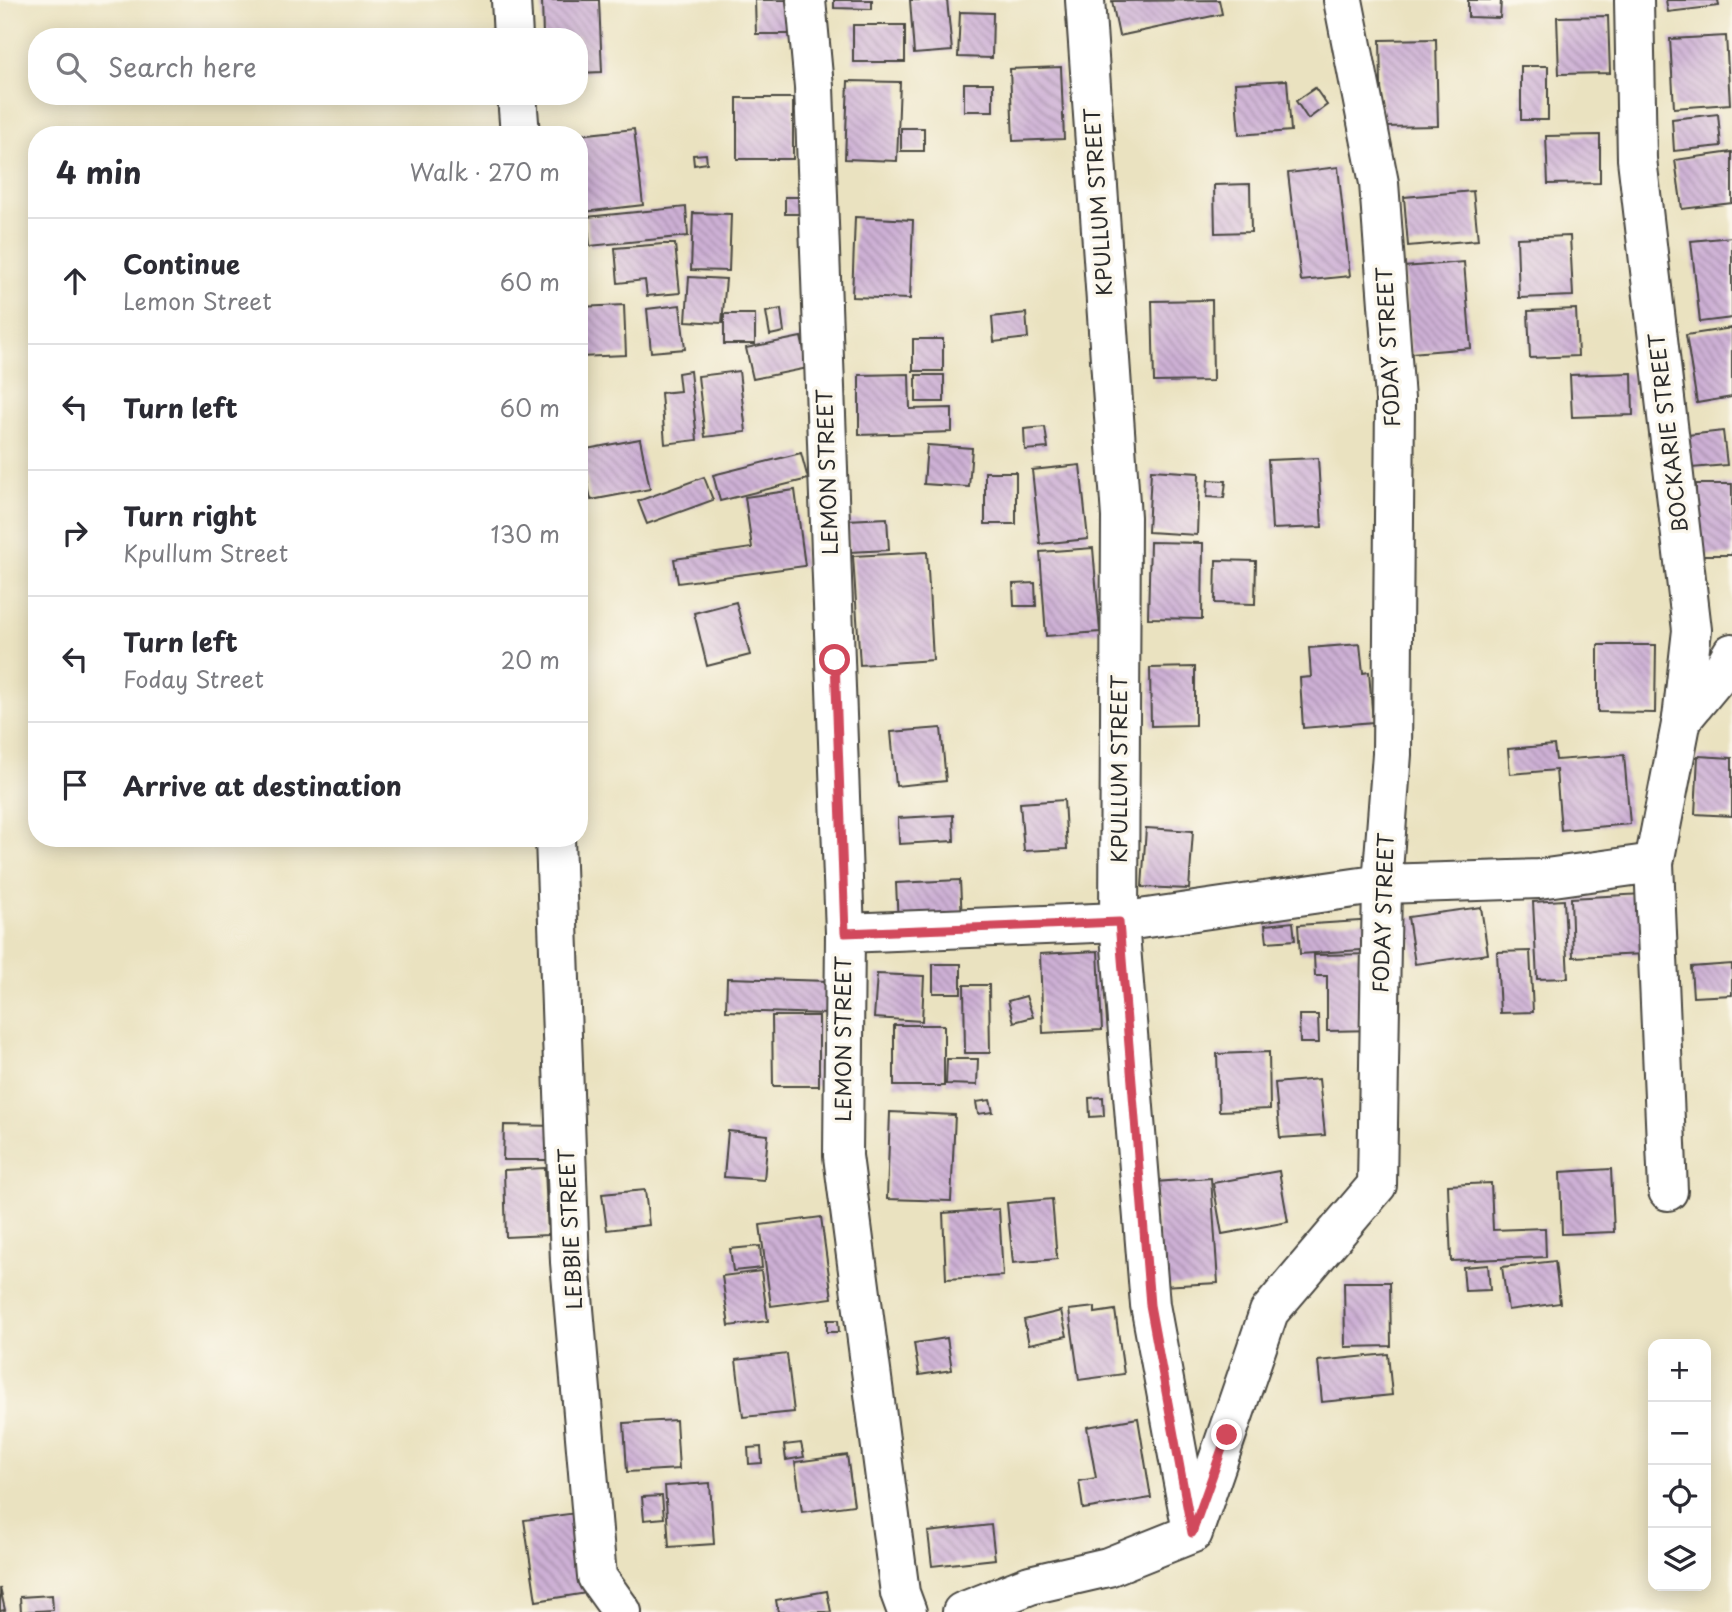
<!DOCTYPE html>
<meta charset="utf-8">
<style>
body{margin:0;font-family:"Playpen Sans",sans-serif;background:#f2f2f3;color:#2b2b33}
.controls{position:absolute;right:21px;bottom:21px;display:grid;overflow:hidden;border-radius:14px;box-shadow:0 4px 18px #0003}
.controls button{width:63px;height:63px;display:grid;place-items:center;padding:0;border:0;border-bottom:2px solid #e1e1e2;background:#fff;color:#2b2b33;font:35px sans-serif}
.stop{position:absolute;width:21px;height:21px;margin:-16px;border:5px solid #d1495b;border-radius:50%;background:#fff}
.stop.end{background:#d1495b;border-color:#fff;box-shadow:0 2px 7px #0008}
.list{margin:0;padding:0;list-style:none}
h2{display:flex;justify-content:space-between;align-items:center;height:91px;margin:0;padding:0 28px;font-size:30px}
h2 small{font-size:23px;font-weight:400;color:#7c7c81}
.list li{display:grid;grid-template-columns:46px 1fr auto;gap:21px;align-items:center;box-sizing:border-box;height:126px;padding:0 28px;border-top:2px solid #e1e1e2}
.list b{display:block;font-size:26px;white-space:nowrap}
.list p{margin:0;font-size:23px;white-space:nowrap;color:#7c7c81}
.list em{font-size:23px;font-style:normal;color:#7c7c81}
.icon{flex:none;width:38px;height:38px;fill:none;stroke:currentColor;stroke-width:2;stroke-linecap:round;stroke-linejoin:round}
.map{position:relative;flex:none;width:1732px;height:1612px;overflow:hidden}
.search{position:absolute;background:#fff;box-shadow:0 4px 18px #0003;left:28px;top:28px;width:560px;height:77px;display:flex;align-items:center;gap:18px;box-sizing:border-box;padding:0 24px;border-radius:28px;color:#7c7c81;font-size:26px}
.panel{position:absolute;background:#fff;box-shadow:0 4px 18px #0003;left:28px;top:126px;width:560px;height:721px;border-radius:28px}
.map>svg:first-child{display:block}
.building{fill:url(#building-back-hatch)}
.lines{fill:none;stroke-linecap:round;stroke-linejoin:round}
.minor-casing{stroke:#484641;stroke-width:42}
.minor{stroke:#fff;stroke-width:38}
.route{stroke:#d1495b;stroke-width:9}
.labels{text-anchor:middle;stroke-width:7;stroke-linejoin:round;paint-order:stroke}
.street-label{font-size:21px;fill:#2b2b2b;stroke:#fbf7ec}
</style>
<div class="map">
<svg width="1732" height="1612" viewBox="0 0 1732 1612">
<defs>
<pattern id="building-back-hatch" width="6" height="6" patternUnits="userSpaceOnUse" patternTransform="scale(1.75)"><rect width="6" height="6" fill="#cdb0d5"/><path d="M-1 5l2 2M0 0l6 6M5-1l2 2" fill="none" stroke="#a78fad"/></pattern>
</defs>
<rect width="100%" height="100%" fill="#fbf7ec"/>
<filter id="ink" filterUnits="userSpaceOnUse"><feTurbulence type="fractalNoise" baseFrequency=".0143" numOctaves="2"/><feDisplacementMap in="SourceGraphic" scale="14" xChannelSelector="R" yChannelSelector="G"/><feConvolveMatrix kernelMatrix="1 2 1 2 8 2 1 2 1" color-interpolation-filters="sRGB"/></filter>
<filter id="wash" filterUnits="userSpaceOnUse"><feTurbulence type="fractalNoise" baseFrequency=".00686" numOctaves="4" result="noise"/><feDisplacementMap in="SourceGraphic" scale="28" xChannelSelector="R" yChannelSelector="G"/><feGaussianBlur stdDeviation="1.57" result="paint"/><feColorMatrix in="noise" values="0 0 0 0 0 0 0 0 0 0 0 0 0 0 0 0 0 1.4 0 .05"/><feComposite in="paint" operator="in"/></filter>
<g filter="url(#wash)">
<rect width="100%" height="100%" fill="#eae2c0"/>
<g id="blocks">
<g class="building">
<polygon points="542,0 599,0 602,72 579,73 579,37 543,37"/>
<polygon points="755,0 797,0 798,34 756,34"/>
<polygon points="834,0 872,0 872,9 834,8"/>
<polygon points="910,0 947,0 952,51 914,54"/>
<polygon points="1219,0 1222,14 1119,36 1112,1"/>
<polygon points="1468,0 1501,0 1500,18 1468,17"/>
<polygon points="1666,0 1718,0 1719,6 1668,12"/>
<polygon points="960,12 993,13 992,58 958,57"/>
<polygon points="1608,16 1610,73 1559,74 1557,17"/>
<rect x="853" y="25" width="52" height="37"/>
<polygon points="1726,36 1730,104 1674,108 1670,39"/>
<polygon points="1436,39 1438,126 1382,127 1380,40"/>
<rect x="1521" y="66" width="27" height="54"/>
<polygon points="1061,67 1064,139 1013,141 1010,69"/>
<polygon points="1287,80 1291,131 1239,135 1235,83"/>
<polygon points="848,81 900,82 897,161 845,159"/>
<rect x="964" y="83" width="29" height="28"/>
<polygon points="1315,88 1327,105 1308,119 1296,101"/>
<rect x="737" y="98" width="56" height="61"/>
<polygon points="1718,114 1721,146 1674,151 1672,119"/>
<rect x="901" y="128" width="23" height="23"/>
<polygon points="634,129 643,205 584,212 579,163 579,135"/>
<polygon points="1600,135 1600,183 1548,184 1546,136"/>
<polygon points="1732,152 1732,203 1682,209 1675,160"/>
<polygon points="706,154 707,163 694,165 693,155"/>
<polygon points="1338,167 1350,276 1301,281 1288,173"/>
<polygon points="1250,184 1251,232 1215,233 1214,185"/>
<polygon points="1473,191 1478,240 1408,246 1404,197"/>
<rect x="785" y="197" width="14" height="17"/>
<polygon points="686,207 688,236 590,246 587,217"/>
<polygon points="693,213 731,214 729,271 691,270"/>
<polygon points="855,217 913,220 910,299 852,297"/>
<polygon points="1570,236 1573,296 1519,298 1517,238"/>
<polygon points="1732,237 1732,318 1700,322 1691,241"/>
<polygon points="663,244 675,244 680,293 647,296 645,280 618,283 615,248"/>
<polygon points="1464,262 1471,348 1411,353 1404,267"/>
<polygon points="689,277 726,279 722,323 686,321"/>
<polygon points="1212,300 1213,381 1154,382 1152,301"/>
<polygon points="624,305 626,355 579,357 579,307"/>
<polygon points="680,305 685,349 651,352 647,309"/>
<polygon points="781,309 784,332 770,335 766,312"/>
<polygon points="1576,309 1578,356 1530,358 1528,311"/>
<polygon points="1026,313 1028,338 994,342 992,317"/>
<rect x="724" y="314" width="31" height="30"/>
<polygon points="1732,328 1732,397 1697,403 1686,335"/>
<polygon points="801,337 808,368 753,379 746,348"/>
<rect x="913" y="339" width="30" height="32"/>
<polygon points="690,371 697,440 665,444 661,393 680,391 678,373"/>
<polygon points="739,371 746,432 705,437 698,376"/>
<polygon points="1632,373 1633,415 1572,417 1570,375"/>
<polygon points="909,374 910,409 952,408 952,432 859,435 859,375"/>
<rect x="916" y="375" width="28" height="27"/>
<polygon points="1045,427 1048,448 1025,450 1024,429"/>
<polygon points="1723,431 1727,465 1691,468 1688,435"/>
<polygon points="640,439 650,489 591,500 581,450"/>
<polygon points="927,445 972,448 969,487 924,484"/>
<polygon points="801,453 808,479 720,501 713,475"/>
<polygon points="1318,458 1322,527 1272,529 1268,460"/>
<polygon points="1080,465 1088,539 1040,544 1032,470"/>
<polygon points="1151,470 1199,473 1197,535 1148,532"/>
<rect x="985" y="472" width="31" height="52"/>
<polygon points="704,477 713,500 647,524 638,501"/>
<polygon points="1208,480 1226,481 1224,498 1207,497"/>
<rect x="1696" y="484" width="36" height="71"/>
<polygon points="795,490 805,566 678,583 674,559 752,548 745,497"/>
<polygon points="887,518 889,550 849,552 847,520"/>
<polygon points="1150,542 1203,543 1202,619 1148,618"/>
<polygon points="1093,548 1100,632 1046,636 1040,552"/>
<polygon points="927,552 933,660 860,665 853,556"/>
<polygon points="1216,560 1256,561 1255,604 1215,603"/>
<polygon points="1035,583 1036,606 1014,606 1013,584"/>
<polygon points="736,602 750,655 707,666 694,613"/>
<polygon points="1360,644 1363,673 1369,672 1373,722 1303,728 1300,678 1311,677 1309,648"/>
<polygon points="1598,645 1656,645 1655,713 1598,712"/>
<polygon points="1195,667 1195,725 1151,726 1150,668"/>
<polygon points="941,728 946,781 896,786 891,732"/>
<polygon points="1554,745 1556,760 1624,755 1630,824 1561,830 1556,770 1510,774 1508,749"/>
<polygon points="1698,756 1732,758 1732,816 1695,814"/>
<polygon points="1064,800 1067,849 1024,851 1020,803"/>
<polygon points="953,815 954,841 899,844 898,818"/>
<polygon points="1146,828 1193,831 1189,889 1142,887"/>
<polygon points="960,880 962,921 898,924 896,883"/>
<polygon points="1643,894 1646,954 1573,957 1571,898"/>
<polygon points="1564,900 1568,978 1537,979 1533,902"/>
<polygon points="1481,907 1488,954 1415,964 1408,917"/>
<polygon points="1375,920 1377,949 1300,954 1298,925"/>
<polygon points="1293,922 1295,940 1267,942 1265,925"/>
<polygon points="1098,951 1102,1030 1043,1033 1040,954"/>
<polygon points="1530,951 1533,1012 1500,1013 1497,952"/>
<polygon points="1377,954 1377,1030 1327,1031 1327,976 1315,976 1314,955"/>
<rect x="933" y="964" width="28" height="29"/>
<polygon points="1732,964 1732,995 1693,997 1691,967"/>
<polygon points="877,974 924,976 922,1021 874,1018"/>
<polygon points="727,978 828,981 827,1014 726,1011"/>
<polygon points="964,985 989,985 990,1053 965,1053"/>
<polygon points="1026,996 1033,1017 1014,1022 1008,1001"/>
<polygon points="1299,1015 1318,1015 1319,1043 1300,1043"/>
<polygon points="772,1016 819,1016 819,1086 773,1086"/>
<rect x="894" y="1025" width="50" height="61"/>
<polygon points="1269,1052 1270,1109 1219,1111 1217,1054"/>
<polygon points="947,1059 978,1059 977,1085 946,1084"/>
<polygon points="1319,1079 1325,1135 1280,1138 1275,1083"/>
<polygon points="1103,1097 1104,1116 1090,1117 1089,1098"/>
<polygon points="990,1100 993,1112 978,1114 976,1102"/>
<polygon points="890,1112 955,1115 951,1201 887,1199"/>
<polygon points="504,1125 558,1126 558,1160 503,1160"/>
<polygon points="728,1131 768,1135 764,1180 724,1177"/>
<polygon points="545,1168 548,1235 506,1237 504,1170"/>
<polygon points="1611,1169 1614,1232 1562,1234 1560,1172"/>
<polygon points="1279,1171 1288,1222 1222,1234 1213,1183"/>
<polygon points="1211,1178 1218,1283 1161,1286 1155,1182"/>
<polygon points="1491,1183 1493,1230 1545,1228 1546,1257 1451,1261 1448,1185"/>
<polygon points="645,1190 649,1225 607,1230 602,1194"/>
<polygon points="1052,1199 1057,1259 1013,1263 1007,1203"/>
<polygon points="999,1209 1003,1276 946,1279 943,1213"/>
<polygon points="821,1217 832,1298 771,1306 760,1225"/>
<polygon points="760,1246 762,1268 733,1271 730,1249"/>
<polygon points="1555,1261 1560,1303 1508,1310 1502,1267"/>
<polygon points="1488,1265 1490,1290 1465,1291 1463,1267"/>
<polygon points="761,1271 768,1321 729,1326 722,1276"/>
<polygon points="1344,1282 1390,1282 1391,1346 1345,1347"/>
<polygon points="1095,1307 1095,1313 1115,1310 1124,1374 1079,1380 1069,1310"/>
<polygon points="1061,1311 1067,1336 1029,1344 1024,1320"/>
<polygon points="827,1320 838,1320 839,1332 827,1332"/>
<polygon points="947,1338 952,1370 919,1375 914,1343"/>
<polygon points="787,1354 794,1412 743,1417 736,1360"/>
<polygon points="1388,1354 1392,1395 1322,1402 1318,1361"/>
<polygon points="1138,1418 1151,1498 1083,1509 1079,1481 1096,1478 1087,1427"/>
<polygon points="676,1420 679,1469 627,1472 624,1423"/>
<polygon points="801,1443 804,1457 786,1460 784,1445"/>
<polygon points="761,1447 762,1463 749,1464 748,1448"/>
<polygon points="847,1455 854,1505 802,1512 795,1462"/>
<polygon points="710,1483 714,1544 669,1547 665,1486"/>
<polygon points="662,1496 664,1518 644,1520 642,1497"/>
<polygon points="576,1513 587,1593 536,1601 524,1520"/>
<polygon points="991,1525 995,1559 932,1566 928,1532"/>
<polygon points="0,1588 5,1610 0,1611"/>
<polygon points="827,1591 831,1612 778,1612 776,1600"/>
<polygon points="52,1595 53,1610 21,1612 20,1597"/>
</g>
</g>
</g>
<g filter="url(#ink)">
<use href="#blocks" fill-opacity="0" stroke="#484641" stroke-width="2"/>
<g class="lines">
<g class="minor-casing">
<g id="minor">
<polyline points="511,0 513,37"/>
<polyline points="806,0 814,87 845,933 843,1156 900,1593 907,1612"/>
<polyline points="1085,0 1121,517 1119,922 1150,1305 1192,1531"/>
<polyline points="1634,0 1637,159 1692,630 1682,719 1654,863 1668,1191"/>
<polyline points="517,96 520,135"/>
<polyline points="1682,719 1721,672 1732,653"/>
<polyline points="555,838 570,1262 597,1577 622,1612"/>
<polyline points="845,933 1119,922 1382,884 1539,879 1654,863"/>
<polyline points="962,1612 1030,1585 1108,1567 1193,1533 1269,1312 1377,1185 1382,884 1392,754 1395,399 1379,183 1343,0"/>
</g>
</g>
<use href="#minor" class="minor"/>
</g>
</g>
<g class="lines" filter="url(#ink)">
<polyline class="route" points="835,660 845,933 1119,922 1150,1305 1192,1533 1227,1435"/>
</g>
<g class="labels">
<g class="street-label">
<text transform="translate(1099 202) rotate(-94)" y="7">KPULLUM STREET</text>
<text transform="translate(1389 347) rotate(-93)" y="7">FODAY STREET</text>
<text transform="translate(1669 433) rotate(-97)" y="7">BOCKARIE STREET</text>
<text transform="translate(828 472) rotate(-92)" y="7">LEMON STREET</text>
<text transform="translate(1120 769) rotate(-90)" y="7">KPULLUM STREET</text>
<text transform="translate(1384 913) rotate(-88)" y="7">FODAY STREET</text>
<text transform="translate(844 1039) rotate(-90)" y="7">LEMON STREET</text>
<text transform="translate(571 1229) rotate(-93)" y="7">LEBBIE STREET</text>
</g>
</g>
</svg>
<div class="controls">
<button>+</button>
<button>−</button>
<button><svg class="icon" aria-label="locate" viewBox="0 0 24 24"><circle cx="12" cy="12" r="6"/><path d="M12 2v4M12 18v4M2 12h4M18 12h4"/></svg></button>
<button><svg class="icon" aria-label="layers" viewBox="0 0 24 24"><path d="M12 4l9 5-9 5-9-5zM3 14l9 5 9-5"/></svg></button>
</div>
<div class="stop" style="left:835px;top:660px"></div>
<div class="stop end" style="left:1227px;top:1435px"></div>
<div class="search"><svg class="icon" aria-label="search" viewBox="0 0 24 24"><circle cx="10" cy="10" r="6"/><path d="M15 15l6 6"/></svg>Search here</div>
<section class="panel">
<h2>4 min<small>Walk · 270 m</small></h2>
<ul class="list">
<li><svg class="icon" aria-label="ahead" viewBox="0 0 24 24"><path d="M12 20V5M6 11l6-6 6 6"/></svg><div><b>Continue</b><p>Lemon Street</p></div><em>60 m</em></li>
<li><svg class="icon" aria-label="left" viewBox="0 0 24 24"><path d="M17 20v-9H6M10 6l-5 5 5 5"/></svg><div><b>Turn left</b></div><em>60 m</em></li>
<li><svg class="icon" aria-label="right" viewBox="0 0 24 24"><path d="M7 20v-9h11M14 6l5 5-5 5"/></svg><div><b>Turn right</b><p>Kpullum Street</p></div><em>130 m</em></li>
<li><svg class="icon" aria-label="left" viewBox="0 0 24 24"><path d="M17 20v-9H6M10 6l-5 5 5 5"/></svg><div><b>Turn left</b><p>Foday Street</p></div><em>20 m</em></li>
<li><svg class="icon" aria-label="arrive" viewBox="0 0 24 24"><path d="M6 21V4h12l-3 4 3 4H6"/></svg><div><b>Arrive at destination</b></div></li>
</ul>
</section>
</div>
